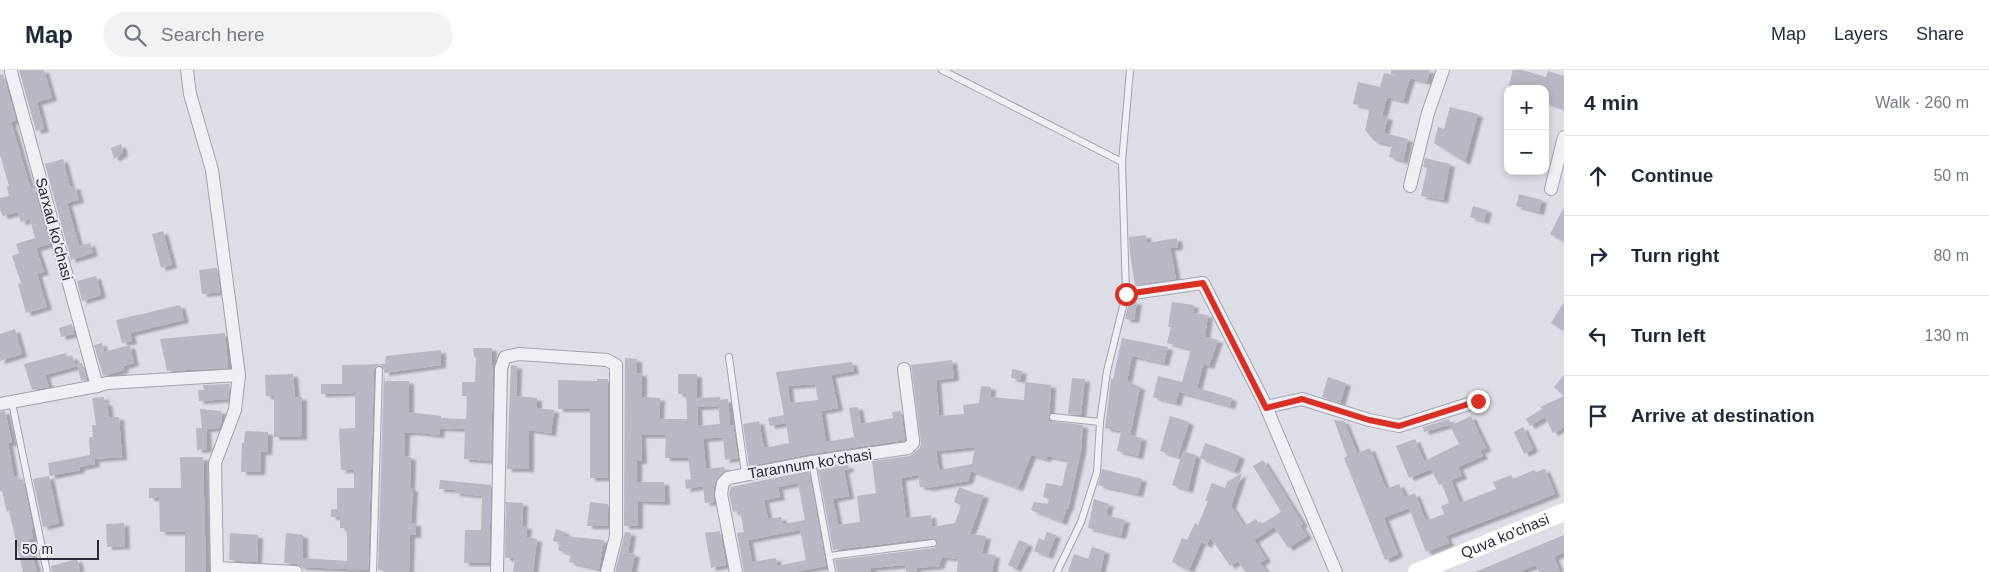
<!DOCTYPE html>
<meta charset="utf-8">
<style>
body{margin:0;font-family:Arial,sans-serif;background:#f2f2f3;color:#1f2937}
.controls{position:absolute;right:15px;top:15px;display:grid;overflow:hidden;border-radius:10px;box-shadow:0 2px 8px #0003}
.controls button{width:45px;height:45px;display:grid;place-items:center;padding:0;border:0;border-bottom:1px solid #e0e1e3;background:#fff;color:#1f2937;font:25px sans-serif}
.scale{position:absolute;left:15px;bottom:12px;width:84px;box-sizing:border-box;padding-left:5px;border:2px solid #282939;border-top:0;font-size:14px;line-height:18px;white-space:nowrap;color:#282939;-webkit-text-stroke:4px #ebecf3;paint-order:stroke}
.stop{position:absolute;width:15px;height:15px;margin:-11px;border:4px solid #d93025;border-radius:50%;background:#fff}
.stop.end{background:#d93025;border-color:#fff;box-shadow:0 1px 5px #0008}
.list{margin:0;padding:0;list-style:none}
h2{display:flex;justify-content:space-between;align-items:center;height:65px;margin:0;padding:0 20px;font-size:21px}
h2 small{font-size:16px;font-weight:400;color:#747a83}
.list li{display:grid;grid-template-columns:32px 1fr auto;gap:15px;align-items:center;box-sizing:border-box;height:80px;padding:0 20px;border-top:1px solid #e0e1e3}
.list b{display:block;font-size:19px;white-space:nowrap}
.list em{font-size:16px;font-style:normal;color:#747a83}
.icon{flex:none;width:28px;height:28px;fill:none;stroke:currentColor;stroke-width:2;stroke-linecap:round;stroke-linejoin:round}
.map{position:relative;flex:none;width:1564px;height:502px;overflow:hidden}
header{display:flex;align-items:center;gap:30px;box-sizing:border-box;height:70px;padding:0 25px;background:#fff;border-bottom:1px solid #e0e1e3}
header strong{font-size:24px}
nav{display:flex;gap:28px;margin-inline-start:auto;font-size:18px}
.search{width:350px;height:45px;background:#f2f2f3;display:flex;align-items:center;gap:12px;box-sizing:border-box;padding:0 18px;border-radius:28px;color:#747a83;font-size:19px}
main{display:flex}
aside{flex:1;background:#fff}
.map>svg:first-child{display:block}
.building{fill:#b7b8c4;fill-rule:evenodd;filter:url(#shadow)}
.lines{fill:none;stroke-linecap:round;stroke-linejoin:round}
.service-casing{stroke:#a2a3ae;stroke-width:8}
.minor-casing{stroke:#a2a3ae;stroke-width:14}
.service{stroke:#efeff4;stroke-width:6}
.minor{stroke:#efeff4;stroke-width:12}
.secondary{stroke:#fff;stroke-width:18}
.route{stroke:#d93025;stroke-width:6}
.labels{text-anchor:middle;stroke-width:4;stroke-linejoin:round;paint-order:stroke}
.street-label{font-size:15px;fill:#282939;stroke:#ebecf3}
</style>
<header>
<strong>Map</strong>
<div class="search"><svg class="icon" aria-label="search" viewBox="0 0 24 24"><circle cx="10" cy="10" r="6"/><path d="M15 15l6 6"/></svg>Search here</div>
<nav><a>Map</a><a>Layers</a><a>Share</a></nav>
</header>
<main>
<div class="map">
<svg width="1564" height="502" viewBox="0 0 1564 502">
<defs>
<filter id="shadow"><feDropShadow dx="5" dy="3" stdDeviation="1" flood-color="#0004"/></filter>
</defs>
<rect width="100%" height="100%" fill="#dcdde5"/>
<g class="building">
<polygon points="19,0 44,0 52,28 37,32 44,59 36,61"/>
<polygon points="1391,0 1430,0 1427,12 1410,8 1403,31 1387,27 1382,46 1388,47 1384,63 1408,69 1403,91 1389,87 1392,75 1374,71 1365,60 1370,38 1353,34 1358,12 1380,17 1384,3 1400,7 1391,4"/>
<polygon points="1513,0 1522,0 1546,7 1548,1 1564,6 1564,38 1545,32 1545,19 1508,19"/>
<polygon points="3,4 16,50 11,52 28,110 31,119 34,118 50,174 36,178 44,202 37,204 47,237 26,243 18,214 21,213 12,186 19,183 16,174 35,168 30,149 21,152 18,142 3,146 0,140 0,128 9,126 7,117 9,116 0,85 0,5"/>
<polygon points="1450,37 1478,44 1465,92 1434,73 1438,57 1444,59"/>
<polygon points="121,74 123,83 114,89 111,78"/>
<polygon points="1425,88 1450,94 1443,130 1421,126 1427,98 1423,97"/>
<polygon points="63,89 70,117 75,116 79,130 67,133 79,176 90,173 93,183 71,190 45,94"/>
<polygon points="1519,124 1542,130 1539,142 1516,136"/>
<polygon points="1473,136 1487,140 1484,151 1470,147"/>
<polygon points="1564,137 1564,172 1550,164"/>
<polygon points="163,161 172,195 161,198 152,164"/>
<polygon points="1146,165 1147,173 1177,168 1178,177 1170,178 1176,209 1135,215 1130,184 1129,167"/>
<polygon points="217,198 220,222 202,224 199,200"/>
<polygon points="96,206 101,225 82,231 77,211"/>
<polygon points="1137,231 1134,250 1125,249 1129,232"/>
<polygon points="1172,232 1194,235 1193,243 1208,245 1205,267 1218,270 1209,296 1203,294 1197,318 1232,328 1230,336 1179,322 1176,333 1153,327 1158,306 1182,312 1191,279 1167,273 1171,257 1168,257"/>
<polygon points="1564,232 1564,261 1551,253"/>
<polygon points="180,235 184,250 130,263 132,271 122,273 116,250"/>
<polygon points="72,254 74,264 61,267 59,258"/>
<polygon points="15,259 22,284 0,291 0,264"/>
<polygon points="225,263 228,298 167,301 160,269"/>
<polygon points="1122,268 1168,277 1164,293 1132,286 1127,311 1140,317 1130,365 1142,368 1138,386 1117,381 1121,361 1105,358 1111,309 1113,309"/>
<polygon points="102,273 104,282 130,275 134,293 123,296 124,300 103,306 94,275"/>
<polygon points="473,278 492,278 492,295 493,295 491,391 464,389 465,359 440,358 439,365 412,362 405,363 404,386 411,387 410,418 413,419 411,453 416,453 416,465 410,465 409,502 383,502 383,500 378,500 384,300 380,295 376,296 374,300 368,500 302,497 297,494 284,493 286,463 303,465 303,488 347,491 347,458 340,458 340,447 331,447 331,439 337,439 337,418 354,418 354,400 341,400 339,359 355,358 355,323 321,324 321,314 342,314 342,295 385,294 386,286 441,280 441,295 384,303 385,311 409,311 409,342 441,346 441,348 466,349 467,326 462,326 462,312 475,312 476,287 474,287"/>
<polygon points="66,283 67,288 72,286 77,296 45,305 49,317 32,320 24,294"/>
<path d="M625 288 637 289V303H642V327L660 328 659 349H687L686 324H678V304H697V328L720 327V330L728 329 730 355H733L738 388 725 390 723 367 703 369 706 399 724 397 725 401 715 412 713 423 714 432 705 433 703 416 686 419 685 410 691 409 688 388H665L666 365H641L642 391H637V412H664L665 432 638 431V456H624ZM718 336 720 354 698 356 697 337Z"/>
<path d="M952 290 954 308 936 310 939 346 964 344 963 335 979 333 981 316 991 317 990 327 1024 330 1025 312 1051 315 1049 351 1083 355 1081 381 1068 439 1067 438 1062 452 1031 440 1034 432 1048 434 1049 429 1043 427 1046 413 1062 416 1068 390 1047 386 1046 389 1031 385 1018 418 971 401 968 411 927 418 926 417H920L918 405 901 408 906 448 931 445 932 457 955 453 961 435 954 432 959 417 974 423 984 425 970 464 986 466 982 483 995 485 992 502H957L958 489 942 487 939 496 916 498 917 502H906L905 495 871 498V502H837L835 490 934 478 937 475V470L932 468 833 480 818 399 848 395 849 399 844 400 849 426 833 429 838 455 860 452 857 426 876 423 872 391 910 386 919 379 921 374 911 295ZM975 377 972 394 939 400 936 381Z"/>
<path d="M852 292 854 301 831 305 838 338 821 341 826 372 854 367 849 338 858 337 861 354 893 348 892 342 901 341 905 370 810 384 749 396 743 354 759 351 764 378 789 373 786 353 770 356 768 348 784 345 776 302ZM815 314 818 330 790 333 788 316Z"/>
<polygon points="82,293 87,310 81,311 77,294"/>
<polygon points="511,295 517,296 516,326 537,328 537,338 554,340 551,363 529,360 529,399 507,399"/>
<polygon points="1012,299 1022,301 1020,310 1011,308"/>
<polygon points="293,304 295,327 302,327 302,367 274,367 274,326 266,326 265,305"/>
<polygon points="1564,305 1564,357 1553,363 1545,347 1530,356 1526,349 1542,339 1540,337 1564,326 1554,317"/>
<polygon points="1328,307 1346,313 1340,333 1322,327"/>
<polygon points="1072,308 1085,309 1081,345 1068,344"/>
<polygon points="597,309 608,309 608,408 590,408 590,339 558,339 558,310 597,311"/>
<polygon points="230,314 228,329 199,331 198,320 204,320 203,315"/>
<polygon points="104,327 104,333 107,332 109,347 119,347 122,387 94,389 95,394 80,397 80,400 50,406 48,393 90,385 89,367 93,367 92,355 96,355 92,328"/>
<polygon points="200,339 221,341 222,352 219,358 206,359 207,379 197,380 196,358 202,358"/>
<polygon points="5,341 12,373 8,373 14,407 18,406 19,412 23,411 33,459 31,459 33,468 28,470 37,502 23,502 9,441 7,442 2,421 0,421 0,342"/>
<polygon points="1170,346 1189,352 1178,387 1160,381"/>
<polygon points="1471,346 1486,378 1480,381 1483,386 1458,397 1462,406 1451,410 1460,433 1496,419 1493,412 1511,405 1513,409 1534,400 1536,402 1545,399 1555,424 1446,466 1449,473 1426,482 1409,438 1384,448 1398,484 1385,490 1344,388 1347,386 1334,350 1344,351 1357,383 1370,378 1386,419 1399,414 1405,427 1415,423 1426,451 1444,444 1441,436 1449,433 1442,414 1439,415 1431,399 1409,408 1396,376 1415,369 1424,391 1459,374 1450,356"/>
<polygon points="1449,349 1451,354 1424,362 1423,357"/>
<polygon points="1523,357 1533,379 1524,384 1514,362"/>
<polygon points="245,361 268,362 267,382 261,382 260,402 241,402 242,373 244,373"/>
<polygon points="1205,373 1240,386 1234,401 1200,388"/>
<polygon points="1183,381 1196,385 1188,420 1172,415"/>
<polygon points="180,387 203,387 206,502 185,502 185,462 160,462 159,428 149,428 149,418 181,418"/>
<polygon points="1263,390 1303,454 1300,455 1307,466 1288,478 1274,457 1254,470 1266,489 1260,493 1267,502 1245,502 1238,491 1230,496 1210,467 1207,475 1201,472 1189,500 1172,492 1182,468 1187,470 1195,453 1198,455 1208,431 1205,430 1212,413 1225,418 1227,412 1242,403 1231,436 1244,456 1256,449 1260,455 1281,442 1253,396"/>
<polygon points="1102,399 1142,409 1138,424 1098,415"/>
<path d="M809 401 826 496 794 502H744L737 463 744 462 740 441 733 442 729 424 731 417ZM798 413 805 450 783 454 781 447 768 449 764 430 780 427 778 417ZM800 460 806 490 777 496 776 488 752 492 748 470Z"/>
<polygon points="49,406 59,453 43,457 33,409"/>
<polygon points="440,410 491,415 489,493 464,493 465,460 481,460 482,426 455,423 455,420 439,419"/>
<polygon points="1094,429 1109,434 1106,445 1125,450 1121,466 1088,458"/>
<polygon points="506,432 523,433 522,456 527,456 526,467 537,469 533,502 513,502 515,488 505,488"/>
<polygon points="590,432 608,434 608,456 587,456"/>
<polygon points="124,453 125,476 107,477 106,454"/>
<polygon points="556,459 565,462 565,466 604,470 599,499 569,492 571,484 558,480 560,473 553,471"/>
<polygon points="720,461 726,495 711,498 705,463"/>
<polygon points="625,462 631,463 628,483 635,484 631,502 615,502"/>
<polygon points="1047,462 1056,465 1048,486 1034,481 1039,468 1044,470"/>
<polygon points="230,463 258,465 257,492 229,490"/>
<polygon points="1564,465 1564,482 1554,487 1560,502 1539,502 1536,495 1518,502 1475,502"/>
<polygon points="1019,470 1028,474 1016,499 1008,495"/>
<polygon points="1092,477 1105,481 1100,502 1068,502 1074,484 1088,489"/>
<polygon points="77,489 80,501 52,502 51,496"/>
</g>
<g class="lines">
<g class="service-casing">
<g id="service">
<polyline points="942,0 1122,92 1126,224 1107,301 1100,352 1097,402 1081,452 1057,502"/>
<polyline points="1122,92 1130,0"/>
<polyline points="729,287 745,404"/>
<polyline points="12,333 47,502"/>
<polyline points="1053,347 1100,352"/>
<polyline points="812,392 832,502"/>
<polyline points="829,486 933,473"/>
<polyline points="373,502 379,300"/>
</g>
</g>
<g class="minor-casing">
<g id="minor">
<polyline points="187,0 190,24 212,100 239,305 235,340 215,393 217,502"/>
<polyline points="11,2 97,316"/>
<polyline points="1410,116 1428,43 1443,0"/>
<polyline points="1551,119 1564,67"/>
<polyline points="1126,224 1203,213 1264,332 1336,502"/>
<polyline points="0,334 97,316 107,313 239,305"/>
<polyline points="1266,337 1302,329 1369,350 1399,356 1478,331"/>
<polyline points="217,498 296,502"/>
<polyline points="497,502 501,298 505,287 519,284 607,290 616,295 616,466 607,502"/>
<polyline points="736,502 721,424 723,413 728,408 812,392 908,378 913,373 913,370 904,299"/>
</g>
</g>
<use href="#service" class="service"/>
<use href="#minor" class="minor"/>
<path class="secondary" id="s1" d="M1417 502 1564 442"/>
</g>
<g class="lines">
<polyline class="route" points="1126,224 1203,213 1266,338 1302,329 1369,350 1399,356 1478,331"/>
</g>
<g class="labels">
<g class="street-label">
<text transform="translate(54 159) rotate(75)" y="5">Sarxad koʻchasi</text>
<text transform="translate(810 394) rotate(-9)" y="5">Tarannum koʻchasi</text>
<text dy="5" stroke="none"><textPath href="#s1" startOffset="95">Quva ko'chasi</textPath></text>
</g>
</g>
</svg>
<div class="controls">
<button>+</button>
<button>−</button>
</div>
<div class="scale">50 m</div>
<div class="stop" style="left:1126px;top:224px"></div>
<div class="stop end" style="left:1478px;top:331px"></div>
</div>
<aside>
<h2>4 min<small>Walk · 260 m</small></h2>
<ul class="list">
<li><svg class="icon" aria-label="ahead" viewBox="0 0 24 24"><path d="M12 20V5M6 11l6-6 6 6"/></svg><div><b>Continue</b></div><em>50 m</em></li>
<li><svg class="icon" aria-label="right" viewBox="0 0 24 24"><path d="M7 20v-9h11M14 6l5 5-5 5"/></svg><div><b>Turn right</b></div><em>80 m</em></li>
<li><svg class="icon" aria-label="left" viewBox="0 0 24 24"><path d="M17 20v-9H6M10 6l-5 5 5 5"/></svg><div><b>Turn left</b></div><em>130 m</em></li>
<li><svg class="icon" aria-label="arrive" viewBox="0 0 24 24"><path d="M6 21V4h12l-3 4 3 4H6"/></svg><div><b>Arrive at destination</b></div></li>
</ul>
</aside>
</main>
